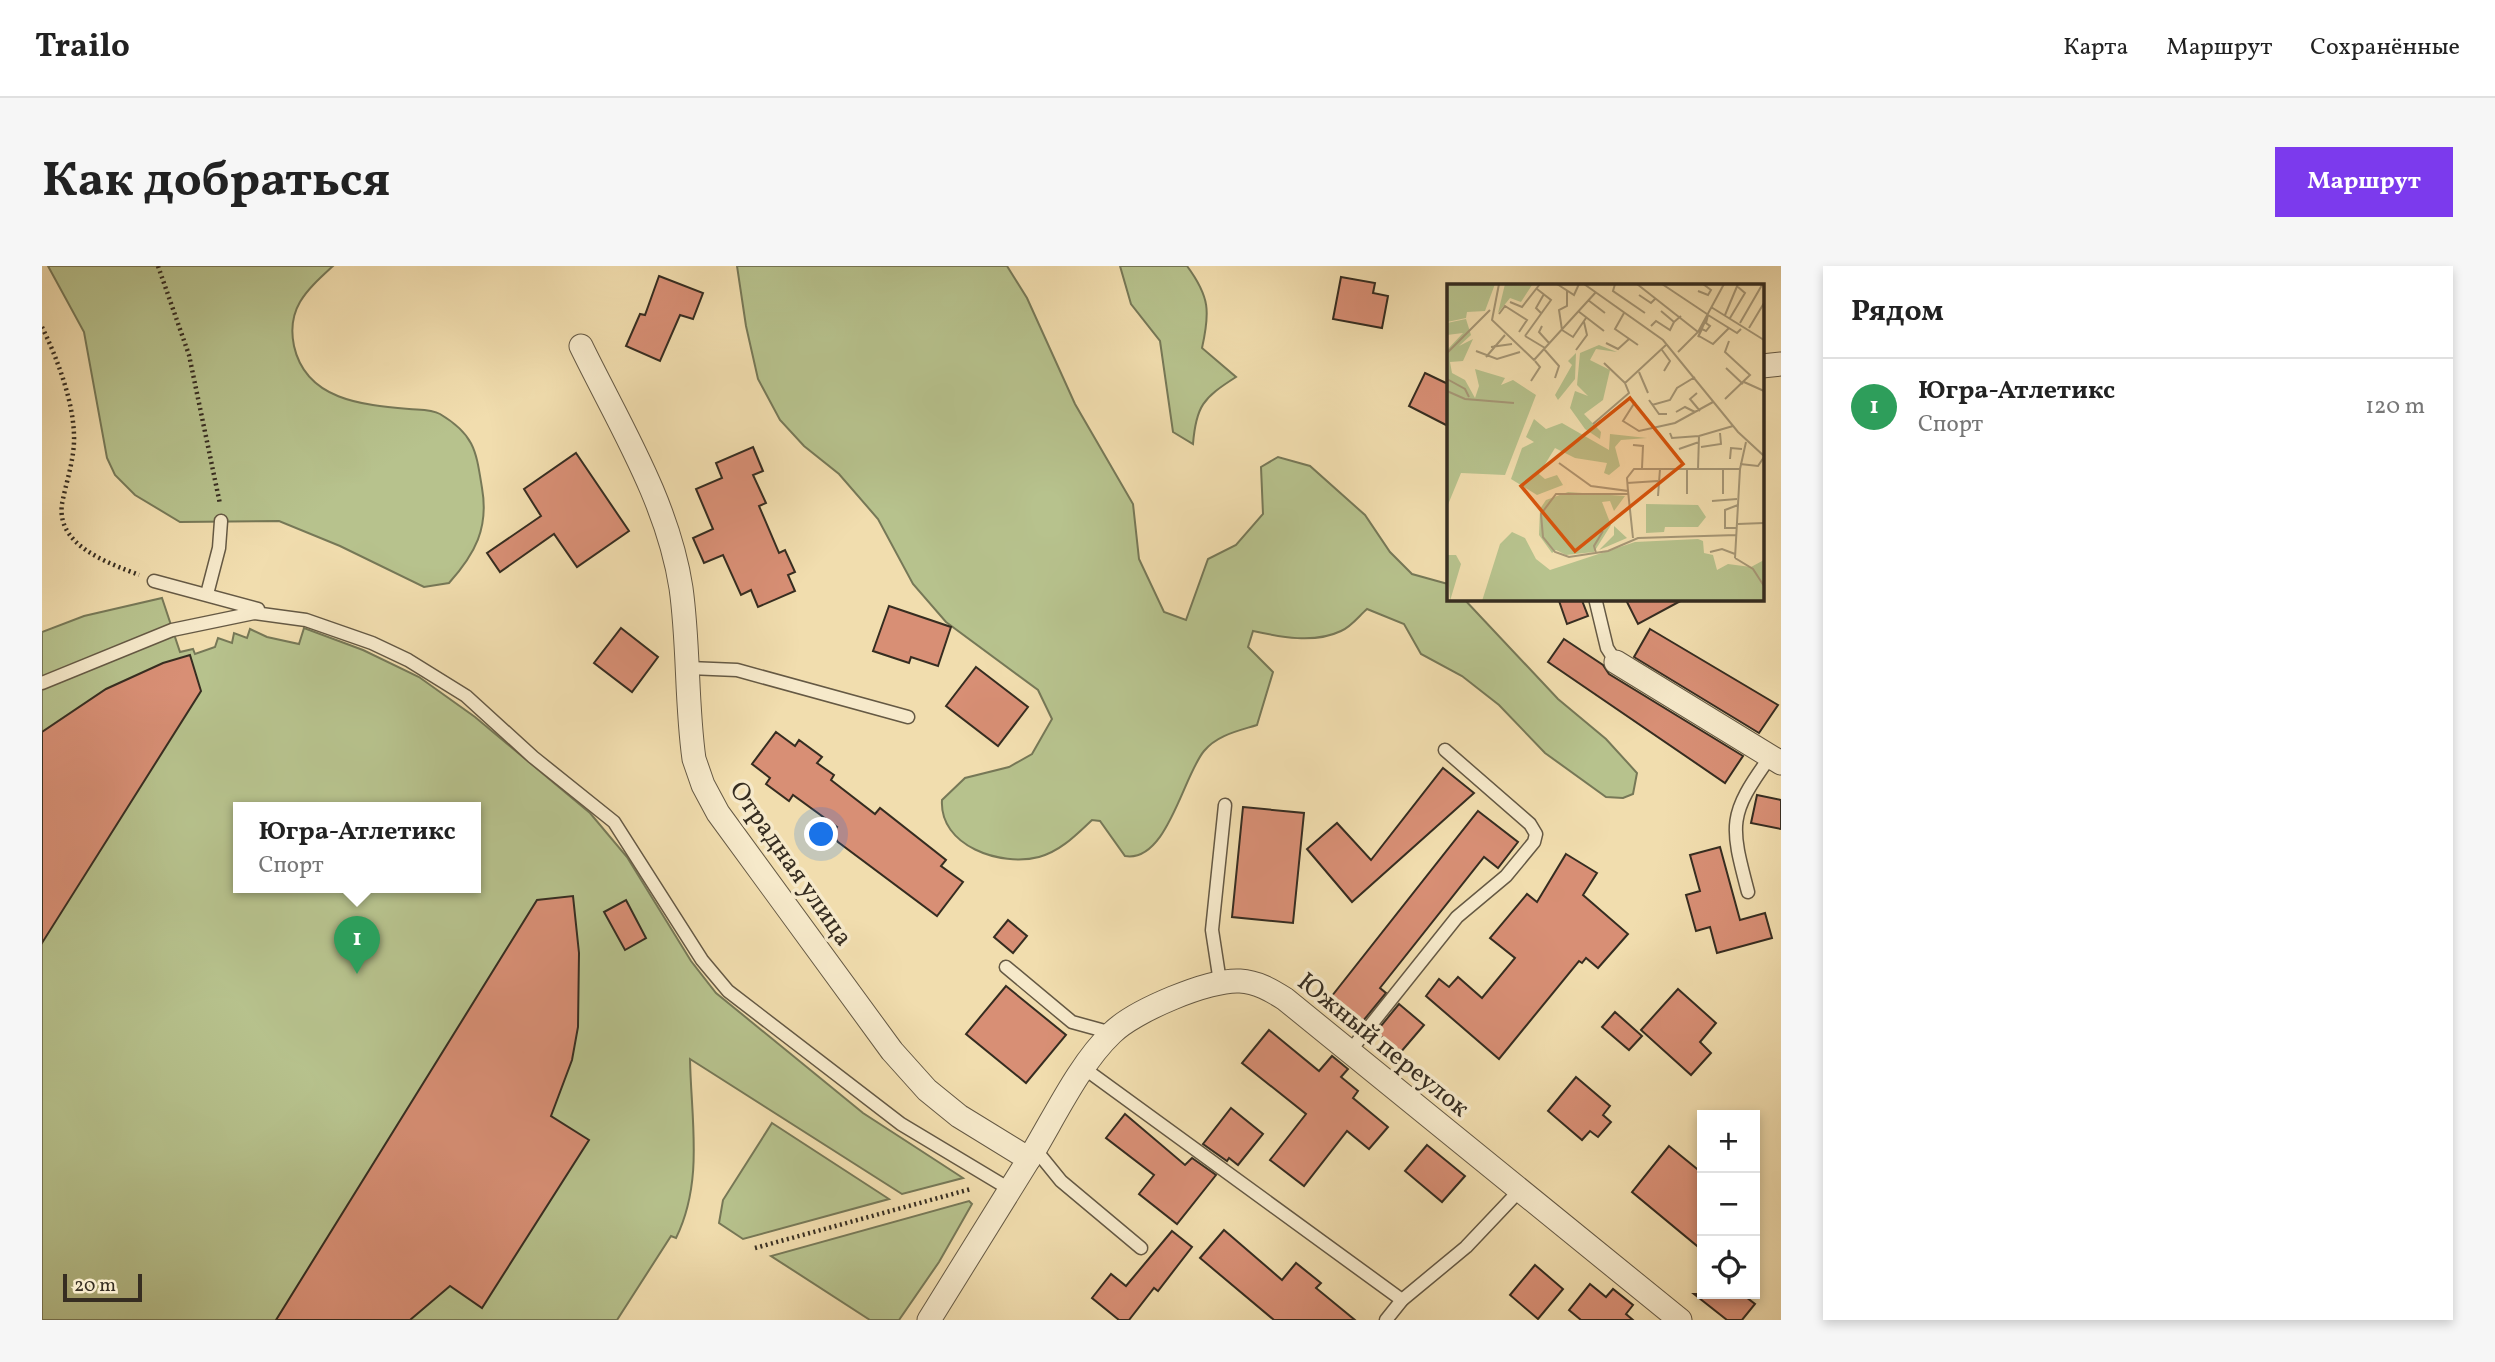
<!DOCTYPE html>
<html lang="ru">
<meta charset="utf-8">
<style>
body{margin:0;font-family:Vollkorn,serif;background:#f6f6f6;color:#222}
.controls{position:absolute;right:21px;bottom:21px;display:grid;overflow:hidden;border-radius:0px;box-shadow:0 4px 10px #0003}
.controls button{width:63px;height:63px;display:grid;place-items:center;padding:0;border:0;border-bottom:2px solid #e0e0e0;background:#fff;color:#222;font:35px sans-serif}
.scale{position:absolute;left:21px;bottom:18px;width:79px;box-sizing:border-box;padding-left:7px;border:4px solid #362d21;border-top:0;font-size:19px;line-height:24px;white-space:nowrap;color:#362d21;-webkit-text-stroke:5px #f6e9ca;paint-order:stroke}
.you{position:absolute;left:780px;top:569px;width:24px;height:24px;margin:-18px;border:5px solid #fff;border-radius:50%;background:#1a73e8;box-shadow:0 0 0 10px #1a73e833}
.badge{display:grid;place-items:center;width:46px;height:46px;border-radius:50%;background:#7c3aed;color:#fff;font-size:23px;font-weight:700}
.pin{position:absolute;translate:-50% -58px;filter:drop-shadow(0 2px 4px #0008)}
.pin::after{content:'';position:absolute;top:37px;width:24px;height:21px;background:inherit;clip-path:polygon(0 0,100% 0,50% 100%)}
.popup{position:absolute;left:191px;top:536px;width:248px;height:91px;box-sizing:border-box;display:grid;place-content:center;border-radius:0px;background:#fff;filter:drop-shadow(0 2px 5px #0005);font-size:23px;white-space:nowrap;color:#767676}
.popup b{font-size:26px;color:#222}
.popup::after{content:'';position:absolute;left:50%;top:100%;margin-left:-14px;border:14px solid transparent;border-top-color:#fff}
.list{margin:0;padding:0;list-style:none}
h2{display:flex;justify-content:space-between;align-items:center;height:91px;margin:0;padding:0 28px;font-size:30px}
h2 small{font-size:23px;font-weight:400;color:#767676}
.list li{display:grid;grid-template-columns:46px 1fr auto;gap:21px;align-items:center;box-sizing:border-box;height:98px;padding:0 28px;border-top:2px solid #e0e0e0}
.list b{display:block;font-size:26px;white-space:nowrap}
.list p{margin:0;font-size:23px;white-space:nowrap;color:#767676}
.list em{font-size:23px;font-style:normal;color:#767676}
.icon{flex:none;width:38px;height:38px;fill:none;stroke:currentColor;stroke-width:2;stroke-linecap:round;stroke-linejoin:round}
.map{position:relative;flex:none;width:1739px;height:1054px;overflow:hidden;border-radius:0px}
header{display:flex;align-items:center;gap:42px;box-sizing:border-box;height:98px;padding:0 35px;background:#fff;border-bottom:2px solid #e0e0e0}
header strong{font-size:33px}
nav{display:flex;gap:38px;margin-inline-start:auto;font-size:24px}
.intro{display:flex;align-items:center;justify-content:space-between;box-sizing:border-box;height:168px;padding:0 42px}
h1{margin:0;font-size:49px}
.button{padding:18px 32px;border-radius:0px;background:#7c3aed;color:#fff;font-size:24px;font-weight:700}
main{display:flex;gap:42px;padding:0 42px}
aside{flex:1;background:#fff;border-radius:0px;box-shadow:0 4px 10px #0003}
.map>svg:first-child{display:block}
.green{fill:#b7c28d;stroke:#767857;stroke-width:2;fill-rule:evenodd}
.building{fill:#d88f75;stroke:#362d21;stroke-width:2}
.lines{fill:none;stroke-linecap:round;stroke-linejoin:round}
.service-casing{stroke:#655944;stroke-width:15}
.minor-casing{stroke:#655944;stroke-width:25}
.path{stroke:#362d21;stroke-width:4.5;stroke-dasharray:2 3.5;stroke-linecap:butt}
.service{stroke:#f6e9ca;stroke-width:12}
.minor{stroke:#f6e9ca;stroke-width:23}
.labels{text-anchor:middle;stroke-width:7;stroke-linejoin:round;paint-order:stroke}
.street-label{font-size:26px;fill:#362d21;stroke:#f6e9ca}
.inset-road{fill:none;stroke:#a69776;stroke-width:2}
.view{fill:#d6550e;fill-opacity:0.15;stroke:#d6550e;stroke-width:3.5}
.inset-edge{fill:none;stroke:#362d21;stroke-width:3.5}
</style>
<header>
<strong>Trailo</strong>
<nav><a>Карта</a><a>Маршрут</a><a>Сохранённые</a></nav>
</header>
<div class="intro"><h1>Как добраться</h1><a class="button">Маршрут</a></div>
<main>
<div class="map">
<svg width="1739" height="1054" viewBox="0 0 1739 1054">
<rect width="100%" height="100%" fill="#f1ddae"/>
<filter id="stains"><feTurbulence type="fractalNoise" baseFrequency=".00286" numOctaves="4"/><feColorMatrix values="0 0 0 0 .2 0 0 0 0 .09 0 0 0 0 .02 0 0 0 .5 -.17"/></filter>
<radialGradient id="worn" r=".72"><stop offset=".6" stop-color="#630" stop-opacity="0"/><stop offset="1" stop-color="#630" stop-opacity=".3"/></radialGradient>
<g class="green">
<path d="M6 0H291C265 24 244 42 252 80 264 134 320 139 367 143 377 144 389 143 398 148 433 169 434 185 440 222 447 262 433 288 407 317L382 321 298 280 237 255 138 256 93 229 73 209 65 192 42 66Z"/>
<path d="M695 0H965L985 32 1033 138 1091 238 1097 293 1122 346 1144 354 1166 293 1194 279 1221 248 1219 201 1236 191 1268 200 1323 249 1348 286 1370 308 1406 318V332L1422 333 1516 433 1564 473 1595 507 1591 528 1581 532 1564 531 1503 487 1457 439 1420 410 1379 388 1362 358 1325 343C1317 350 1309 361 1299 365 1272 378 1239 371 1211 365L1206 381 1231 406 1215 459C1196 465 1175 469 1162 485 1141 510 1125 597 1083 590L1058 555 1050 554C1035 568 1019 585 997 591 959 601 897 580 900 534L923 512 967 501 990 488 1010 453 996 424 904 356 871 318 836 253 797 208 762 180 738 154 716 113 704 60Z"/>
<path d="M1078 0H1145C1168 31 1168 46 1160 82L1194 111C1161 132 1154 140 1151 178L1131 166 1118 75 1089 38Z"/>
<path d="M120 332 138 386 151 383 153 388 173 381 176 372 190 377 192 367 205 372 208 363 225 371 257 378 262 362 321 384 377 411 433 451 548 547 585 591 649 695 674 727 821 847 921 912 860 928 648 793C649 853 662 915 634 972L629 970 575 1054H0V366L42 350ZM196 542H434V622H196Z"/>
<polygon points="730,857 847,933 701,973 677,957 681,934"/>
<polygon points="927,935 930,938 897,996 857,1054 828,1054 729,990"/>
</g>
<g class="building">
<polygon points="617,10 661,27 651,53 638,49 618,95 584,80 598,48 603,49"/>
<polygon points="1299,11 1333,17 1331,27 1346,30 1340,62 1291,53"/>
<polygon points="1383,107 1406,118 1406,160 1367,140"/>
<polygon points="711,181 721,205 711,209 724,237 717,240 737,287 743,284 753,306 746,309 753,325 716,341 709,324 699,329 681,289 662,297 651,272 671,263 654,223 680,212 674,197"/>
<polygon points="534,187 587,265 535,301 512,268 458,306 445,287 499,250 482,223"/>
<polygon points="1516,332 1539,332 1546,350 1525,358"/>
<polygon points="1583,332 1644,332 1596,358"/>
<polygon points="847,340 909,361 896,400 869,391 867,397 831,385"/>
<polygon points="579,362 616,391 590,426 552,397"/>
<polygon points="1608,363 1736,439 1717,467 1592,391"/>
<polygon points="1522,373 1561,399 1567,408 1701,490 1683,517 1506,396"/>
<polygon points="148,389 159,425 0,677 0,466 64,423 121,397"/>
<polygon points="934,401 986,441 956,480 904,440"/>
<polygon points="734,466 753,480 757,474 780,491 775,497 792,509 789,514 833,548 838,542 904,594 899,600 921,616 895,650 796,576 790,568 795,561 751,529 747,535 724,518 728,512 710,498"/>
<polygon points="1401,502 1432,527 1310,636 1265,583 1295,557 1329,594"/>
<polygon points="1715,529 1739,534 1739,563 1709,557"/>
<polygon points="1201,541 1262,547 1251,657 1190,651"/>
<polygon points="1436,545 1476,576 1456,602 1442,591 1338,722 1344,727 1321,755 1315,751 1308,760 1282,740"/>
<polygon points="1678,581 1698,654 1723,647 1730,672 1675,687 1668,661 1654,665 1644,629 1658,625 1648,589"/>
<polygon points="1524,588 1555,607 1541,629 1586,668 1556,702 1544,692 1540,697 1537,695 1457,793 1384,730 1397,713 1407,721 1416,711 1440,732 1473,692 1448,672 1485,628 1495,636"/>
<polygon points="531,630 537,687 536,761 530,794 509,850 547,874 440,1042 408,1020 368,1054 234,1054 495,634"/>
<polygon points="584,634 604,672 583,684 562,646"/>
<polygon points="966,654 985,670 971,687 952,671"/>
<polygon points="964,720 1024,769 984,817 924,768"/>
<polygon points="1636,723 1674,757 1658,776 1669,787 1649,809 1599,764"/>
<polygon points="1357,738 1382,759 1358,787 1334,766"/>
<polygon points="1573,746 1600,770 1587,784 1560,761"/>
<polygon points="1227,764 1277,805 1290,790 1306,803 1299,811 1316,825 1311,832 1346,861 1327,883 1305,865 1262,920 1228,894 1264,848 1200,797"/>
<polygon points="1534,811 1568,840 1561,849 1569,856 1556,871 1548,865 1540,874 1506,845"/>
<polygon points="1189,842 1221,868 1196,899 1187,892 1185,895 1161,878"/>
<polygon points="1083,848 1143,899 1150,892 1174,909 1135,958 1097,928 1112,909 1064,872"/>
<polygon points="1385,879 1423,910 1400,936 1363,905"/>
<polygon points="1627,880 1660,907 1660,984 1590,926"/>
<polygon points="1182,964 1240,1014 1254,997 1279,1017 1274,1022 1313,1054 1232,1054 1158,992"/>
<polygon points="1130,965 1150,981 1116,1025 1112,1022 1087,1054 1077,1054 1050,1032 1069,1008 1084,1020"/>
<polygon points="1493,999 1521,1023 1496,1053 1468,1029"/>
<polygon points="1548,1018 1564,1031 1571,1023 1591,1039 1584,1048 1591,1054 1539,1054 1527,1044"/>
<polygon points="1652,1028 1700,1028 1713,1038 1700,1054 1685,1054"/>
</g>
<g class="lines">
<g class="service-casing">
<g id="service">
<polyline points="112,315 216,343"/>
<polyline points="165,328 177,282 179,255"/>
<polyline points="1553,332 1565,382 1574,396"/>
<polyline points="647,402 695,404 866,451"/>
<polyline points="0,417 130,364 212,347 264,354 330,377 366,394 424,430 491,491 572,556 660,694 686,725 859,858 969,924"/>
<path d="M1706 626C1688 558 1686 549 1728 491"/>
<polyline points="964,701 1030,756 1070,767"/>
<polyline points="1178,716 1170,664 1183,539"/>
<polyline points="1308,785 1415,651 1464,610 1492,576 1494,568 1488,558 1403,484"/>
<polyline points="1043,803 1360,1034"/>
<polyline points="993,883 1019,915 1099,982"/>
<polyline points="1344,1054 1360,1034 1424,981 1478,924"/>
</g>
</g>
<g class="minor-casing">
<g id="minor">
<path d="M539 80C577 158 626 236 639 322 647 379 644 436 652 493L661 519 676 547 850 785 885 824 917 850 987 893 887 1054"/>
<polyline points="1720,100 1739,98"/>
<polyline points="1574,396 1739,497"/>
<path d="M987 893C1011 854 1037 798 1070 767 1092 745 1167 713 1198 715 1215 716 1229 724 1243 733L1638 1054"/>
</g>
</g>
<g class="path">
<polyline points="116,0 147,89 178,238"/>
<path d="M0 61C15 92 31 134 32 169 33 192 24 216 20 238 14 280 67 297 97 309"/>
<polyline points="713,982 929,923"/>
</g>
<use href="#service" class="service"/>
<use href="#minor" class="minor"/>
</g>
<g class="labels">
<g class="street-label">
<text transform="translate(750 597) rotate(55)" y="9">Отрадная улица</text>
<text transform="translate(1342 778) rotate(39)" y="9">Южный переулок</text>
</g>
</g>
<g transform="translate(1405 18)">
<rect width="317" height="317" fill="#f1ddae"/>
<path d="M0 0H48L38 27 20 28 19 34 0 38ZM58 0H92L85 1 74 18 63 14 51 29ZM19 35 24 51 12 62 26 55 16 77 3 78 5 89 18 96 28 114 32 102 28 85 58 94 54 101 66 96 89 111 58 191 14 189 0 223V66L16 49 0 51V39ZM152 61 170 68 149 65 143 76 163 86 156 116 137 130 154 148 153 155 138 145 123 124 128 107 141 112 130 101 133 69ZM129 69 128 95 111 116 108 111 125 81 121 77ZM87 135 99 145 115 139 162 166 163 150 200 154 174 156 168 163 173 182 162 191 157 189 160 179 128 174 108 164 92 190 98 195 110 191 116 201 90 211 64 195 75 164 87 158 79 153ZM121 208 178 212 167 227 163 217 155 218 164 241 147 268 119 271 109 266 105 269 92 251 93 225 99 216ZM199 220 251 221 259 233 251 243H218L217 248 199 249ZM167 242 180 254 152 266 167 251ZM65 248 78 254 89 275 103 286 188 258 251 255 256 257 257 269 266 271 270 286 281 280 304 283 317 276V317H35L53 260ZM0 271H9L14 280 3 317Z" fill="#b7c28d"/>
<path class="inset-road" d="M52 0 45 36 87 76 149 8M110 0 127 11 132 0M137 0 216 56 291 148 317 172M168 0 166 7 198 29M190 0 251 48M215 0 260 30M120 7V22L112 26 115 46 126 53 139 34M251 7 261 11 264 6 256 0M192 11 204 19 209 14M141 16 158 29M63 18 75 23 93 0M264 23 317 56M131 27 157 47M214 27 227 38 234 32M177 29 168 45 191 61M52 30 58 22 80 36 72 48M95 30 89 24 97 10M261 31 259 39 263 42 259 47 255 45 251 53ZM261 31 290 49 294 45M278 31 291 0M283 34 298 9 291 3M293 39 315 1M95 42 92 48 102 59M204 42 209 37 223 46 227 38M302 44 317 19M78 52 104 16 90 5M78 52 98 64M252 52 266 60 282 44M159 59 171 65 182 55M44 63 65 60M97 65 112 82 108 94M129 66 140 51 137 38M215 66 223 77 217 87M29 67 50 75 73 68M231 68 251 48 277 0M0 69 43 26M39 73 58 51M157 79 178 99M279 84 296 100M192 88 201 109M0 95 18 105 22 113M84 97 93 83 88 77M297 98 317 107M0 107 18 115 67 119M250 109 243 115 253 127M278 115 303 91 278 68 282 57M202 116 212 130H220M188 118 176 137 192 147 228 139 266 118M205 121 223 116 230 104 248 93M229 128 238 123 248 128M146 140 182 109 178 99 220 60M223 149 225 154 252 152 286 142M186 161 196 162 195 184M254 163 274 160 273 149M232 165 252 158M283 175 284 164 295 165M112 179 144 202 181 207 186 254M293 180 311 182 317 173M240 185V210M251 185 252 152M180 199 211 197M181 207 180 194 187 185H293M181 210H109L94 230 96 253 108 268 122 273 161 267 191 254 290 251M276 210V185M211 212 213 185M265 217 290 215M291 240 317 239M290 244H278V226L291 221M263 268 275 265 288 270M149 269 147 262 156 247M288 274 293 185 299 158M288 274 306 285 317 302"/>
<path class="view" d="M183 114 236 180 128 267 74 202Z"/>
<rect width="317" height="317" class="inset-edge"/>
</g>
<rect width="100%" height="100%" filter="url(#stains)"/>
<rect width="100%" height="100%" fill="url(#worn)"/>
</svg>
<div class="controls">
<button>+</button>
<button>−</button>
<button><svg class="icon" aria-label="locate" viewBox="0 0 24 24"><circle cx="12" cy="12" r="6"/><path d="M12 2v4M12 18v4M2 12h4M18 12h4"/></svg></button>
</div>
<div class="scale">20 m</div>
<div class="you"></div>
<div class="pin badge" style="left:315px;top:708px;background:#2e9e5b">1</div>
<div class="popup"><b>Югра-Атлетикс</b>Спорт</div>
</div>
<aside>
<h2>Рядом<small></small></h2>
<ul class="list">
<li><span class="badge" style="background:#2e9e5b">1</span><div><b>Югра-Атлетикс</b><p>Спорт</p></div><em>120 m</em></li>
</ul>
</aside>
</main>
